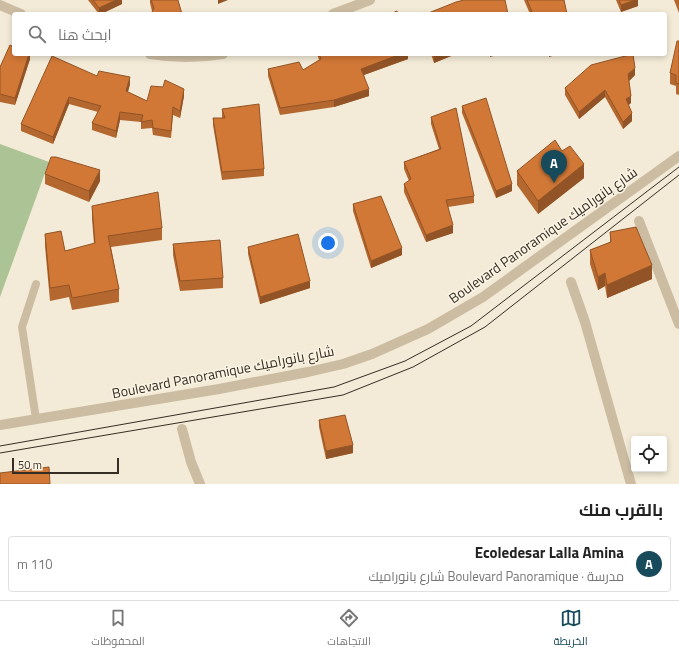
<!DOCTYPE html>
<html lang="ar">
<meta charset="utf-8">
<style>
body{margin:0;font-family:"Titillium Web",Cairo,sans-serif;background:#f6f6f6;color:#222;direction:rtl}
.controls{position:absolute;right:12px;bottom:12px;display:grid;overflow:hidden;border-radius:4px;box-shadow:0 2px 6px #0003}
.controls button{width:36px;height:36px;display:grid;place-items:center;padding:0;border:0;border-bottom:1px solid #e0e0e0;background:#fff;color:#222;font:20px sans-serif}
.scale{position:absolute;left:12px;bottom:10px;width:107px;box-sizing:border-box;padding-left:4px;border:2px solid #362d25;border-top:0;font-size:11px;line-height:14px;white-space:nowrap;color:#362d25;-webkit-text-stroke:3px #fbf4e3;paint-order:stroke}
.you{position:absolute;left:328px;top:243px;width:14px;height:14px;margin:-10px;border:3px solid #fff;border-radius:50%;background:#1a73e8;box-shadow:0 0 0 6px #1a73e833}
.badge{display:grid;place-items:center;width:26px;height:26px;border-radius:50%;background:#174a5b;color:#fff;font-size:13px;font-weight:700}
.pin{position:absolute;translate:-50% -33px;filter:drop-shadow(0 1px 2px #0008)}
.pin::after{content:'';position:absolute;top:21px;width:14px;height:12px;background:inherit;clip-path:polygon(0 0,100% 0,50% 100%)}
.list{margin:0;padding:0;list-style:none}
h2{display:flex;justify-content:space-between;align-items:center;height:52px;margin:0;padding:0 16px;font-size:17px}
h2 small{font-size:13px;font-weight:400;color:#767676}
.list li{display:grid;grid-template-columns:26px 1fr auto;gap:12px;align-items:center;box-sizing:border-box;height:56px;margin:0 8px 8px;padding:0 8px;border:1px solid #e0e0e0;border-radius:4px}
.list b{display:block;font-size:15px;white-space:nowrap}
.list p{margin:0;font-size:13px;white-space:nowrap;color:#767676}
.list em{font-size:13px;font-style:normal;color:#767676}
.icon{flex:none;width:22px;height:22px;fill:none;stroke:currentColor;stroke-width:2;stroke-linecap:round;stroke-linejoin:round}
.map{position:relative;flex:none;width:679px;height:484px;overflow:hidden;direction:ltr}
.search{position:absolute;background:#fff;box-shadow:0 2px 6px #0003;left:12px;right:12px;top:12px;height:44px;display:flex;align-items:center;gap:10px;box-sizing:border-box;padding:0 14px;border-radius:4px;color:#767676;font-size:15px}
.sheet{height:116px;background:#fff}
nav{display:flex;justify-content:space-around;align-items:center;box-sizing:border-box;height:56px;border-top:1px solid #e0e0e0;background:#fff;font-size:11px;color:#767676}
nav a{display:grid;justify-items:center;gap:2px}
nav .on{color:#174a5b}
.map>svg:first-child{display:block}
.grass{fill:#acc396}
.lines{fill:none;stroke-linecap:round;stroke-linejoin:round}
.lane{stroke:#ccbda2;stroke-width:8}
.street{stroke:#ccbda2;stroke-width:10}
.tram{stroke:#362d25;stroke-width:1}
.wall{fill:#b4672f}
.shaded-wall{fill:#925426}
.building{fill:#d17837;stroke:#925426}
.labels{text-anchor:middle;stroke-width:3;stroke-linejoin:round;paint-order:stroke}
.street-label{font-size:14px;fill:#362d25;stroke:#fbf4e3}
</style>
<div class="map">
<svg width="679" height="484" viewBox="0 0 679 484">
<rect width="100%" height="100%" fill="#f3ebd7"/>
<polygon class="grass" points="0,144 49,162 0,297"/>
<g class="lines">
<polyline class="lane" points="36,284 22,327 36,419"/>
<g class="street">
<polyline points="0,5 21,14"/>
<polyline points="333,14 370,0"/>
<path d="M150 54C175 58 198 58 223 54"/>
<polyline points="639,221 679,324"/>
<polyline points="571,282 585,322 631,484"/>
<polyline points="0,425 219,389 308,372 343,364 372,354 428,329 483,297 679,156"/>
<polyline points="182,429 191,462 200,484"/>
</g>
<g class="tram">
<polyline points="0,446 334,387 405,361 471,326 679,167"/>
<polyline points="0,453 343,395 413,367 485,327 679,175"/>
</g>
</g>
<g class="wall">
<polygon points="88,0 122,0 122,4 101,14 99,14"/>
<polygon points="150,0 178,0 152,11 150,3"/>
<polygon points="524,0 564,0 567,14 530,14"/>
<polygon points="616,0 638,0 638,6 621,12"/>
<polygon points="674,0 679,0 679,13"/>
<polygon points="679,41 679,95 676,94 676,86 670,84 670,73"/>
<polygon points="30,54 30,59 15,105 0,102 0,67"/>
<polygon points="317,54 408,54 408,59 364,75 369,96 334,107 280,115 268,76 268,69 303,70 319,60"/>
<polygon points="431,54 456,54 434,63"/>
<polygon points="635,75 629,81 631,103 629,105 632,121 623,129 605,97 579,119 565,95 565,88"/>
<polygon points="97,76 130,84 128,92 147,101 184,96 180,118 173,115 171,138 153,135 152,128 141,129 141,122 120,120 116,138 92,130 92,123 98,112 69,104 53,144 21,131 21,124"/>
<polygon points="462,106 512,191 496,198 462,113"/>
<polygon points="222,109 264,169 264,176 222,180 213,125 213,118 222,118"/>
<polygon points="431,117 474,196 474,203 448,207 453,233 426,242 404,192 404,184 409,181 404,169 404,162 439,149 431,124"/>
<polygon points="562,151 584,178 538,214 517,185 517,171"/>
<polygon points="45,174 100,181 89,202 45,184"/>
<polygon points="353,204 402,255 371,268 353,211"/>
<polygon points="92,206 162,228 162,240 111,247 119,289 119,302 72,310 69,297 50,301 45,246 45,234 65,251 94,244 92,219"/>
<polygon points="610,232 652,279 607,298 605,286 598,290 590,264 590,250 610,242"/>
<polygon points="173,244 223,278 223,288 180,291 173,255"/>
<polygon points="248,247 310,288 260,304 248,254"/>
<polygon points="319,420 353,453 326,459 319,427"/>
</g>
<g class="shaded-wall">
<polygon points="116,0 122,0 122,4 101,14 99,14 99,8"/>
<polygon points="218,0 228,0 218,4"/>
<polygon points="635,0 638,0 638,6 621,12 621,5"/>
<polygon points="29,54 30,54 30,59 15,105 15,98"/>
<polygon points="401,54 408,54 408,59 361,76 361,69"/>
<polygon points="438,54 456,54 434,63 434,55"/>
<polygon points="490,54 500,54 490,57"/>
<polygon points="549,54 559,54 549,57"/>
<polygon points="635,68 635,75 628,82 628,74"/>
<polygon points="130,77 130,84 126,98 126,91"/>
<polygon points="184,89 184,96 180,118 180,111"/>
<polygon points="369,89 369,96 334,107 334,100"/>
<polygon points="605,90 605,97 579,119 579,112"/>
<polygon points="631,96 631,103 626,106 626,99"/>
<polygon points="69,97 69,104 53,144 53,137"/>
<polygon points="120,112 120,120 116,138 116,131"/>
<polygon points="632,113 632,121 623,129 623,122"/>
<polygon points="584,164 584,178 538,214 538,201"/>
<polygon points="100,170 100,181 89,202 89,191"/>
<polygon points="512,184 512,191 496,198 496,191"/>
<polygon points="453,225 453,233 426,242 426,235"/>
<polygon points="402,248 402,255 371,268 371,261"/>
<polygon points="652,265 652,279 607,298 607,285"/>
<polygon points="605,273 605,286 598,290 598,277"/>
<polygon points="310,281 310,288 260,304 260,297"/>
<polygon points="353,445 353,453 326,459 326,451"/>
</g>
<g class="building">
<polygon points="93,0 116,0 99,8"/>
<polygon points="151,0 178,0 182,14 151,14 154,8"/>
<polygon points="464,0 505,0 508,14 426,14 456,2"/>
<polygon points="527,0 564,0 567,14 533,14"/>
<polygon points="619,0 635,0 621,5"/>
<polygon points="397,11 398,14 390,14"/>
<polygon points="677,41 679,41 679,84 676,83 676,75 670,73"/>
<polygon points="10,45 14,47 14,54 29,54 15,98 0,94 0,67"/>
<polygon points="319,54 401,54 361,69 369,89 334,100 280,108 268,69 299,62 303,70 321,59"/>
<polygon points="633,54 635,68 628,74 631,96 626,99 632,113 623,122 605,90 579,112 565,88 591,65"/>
<polygon points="52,56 97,76 99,71 130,77 126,91 147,101 151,86 163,87 165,80 184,89 180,111 173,107 171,131 153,128 152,120 141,122 143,115 120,112 116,131 92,123 101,106 69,97 53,137 21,124"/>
<polygon points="486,98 512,184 496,191 462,106"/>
<polygon points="259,104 264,169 222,172 213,118 225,118 222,109"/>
<polygon points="456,108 474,196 446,200 453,225 426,235 404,184 411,179 404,162 441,149 431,117"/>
<polygon points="555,140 562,151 570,146 584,164 538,201 517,171"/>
<polygon points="51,157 56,157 100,170 89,191 45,174"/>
<polygon points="158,192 162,228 108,236 119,289 72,298 69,285 50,288 45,234 61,231 65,251 95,243 92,206"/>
<polygon points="381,196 402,248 371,261 353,204"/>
<polygon points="636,227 652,265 607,285 605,273 598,277 590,250 611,242 610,232"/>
<polygon points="298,234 310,281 260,297 248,247"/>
<polygon points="220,240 223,278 180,281 173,244"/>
<polygon points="345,415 353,445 326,451 319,420"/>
<polygon points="49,467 50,484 0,484 0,473"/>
</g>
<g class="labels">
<g class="street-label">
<text transform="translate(543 235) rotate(-35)" y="5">Boulevard Panoramique شارع بانوراميك</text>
<text transform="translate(223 372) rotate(-11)" y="5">Boulevard Panoramique شارع بانوراميك</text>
</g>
</g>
</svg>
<div class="controls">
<button><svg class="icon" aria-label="locate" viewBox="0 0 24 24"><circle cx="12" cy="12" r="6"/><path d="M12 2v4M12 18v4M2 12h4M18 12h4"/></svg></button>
</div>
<div class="scale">50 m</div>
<div class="you"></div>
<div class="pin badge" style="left:554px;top:183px">A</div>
<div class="search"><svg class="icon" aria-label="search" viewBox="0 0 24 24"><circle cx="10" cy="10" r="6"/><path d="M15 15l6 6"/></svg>ابحث هنا</div>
</div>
<section class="sheet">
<h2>بالقرب منك<small></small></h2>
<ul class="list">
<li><span class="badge">A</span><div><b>Ecoledesar Lalla Amina</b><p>مدرسة · Boulevard Panoramique شارع بانوراميك</p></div><em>110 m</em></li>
</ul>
</section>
<nav>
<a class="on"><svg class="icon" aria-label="map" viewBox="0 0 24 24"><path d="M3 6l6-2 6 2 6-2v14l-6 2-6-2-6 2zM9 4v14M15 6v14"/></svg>الخريطة</a>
<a><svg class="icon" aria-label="directions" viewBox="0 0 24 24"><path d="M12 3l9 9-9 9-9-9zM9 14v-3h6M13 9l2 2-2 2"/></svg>الاتجاهات</a>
<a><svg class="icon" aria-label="saved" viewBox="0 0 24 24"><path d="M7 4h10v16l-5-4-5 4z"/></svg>المحفوظات</a>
</nav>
